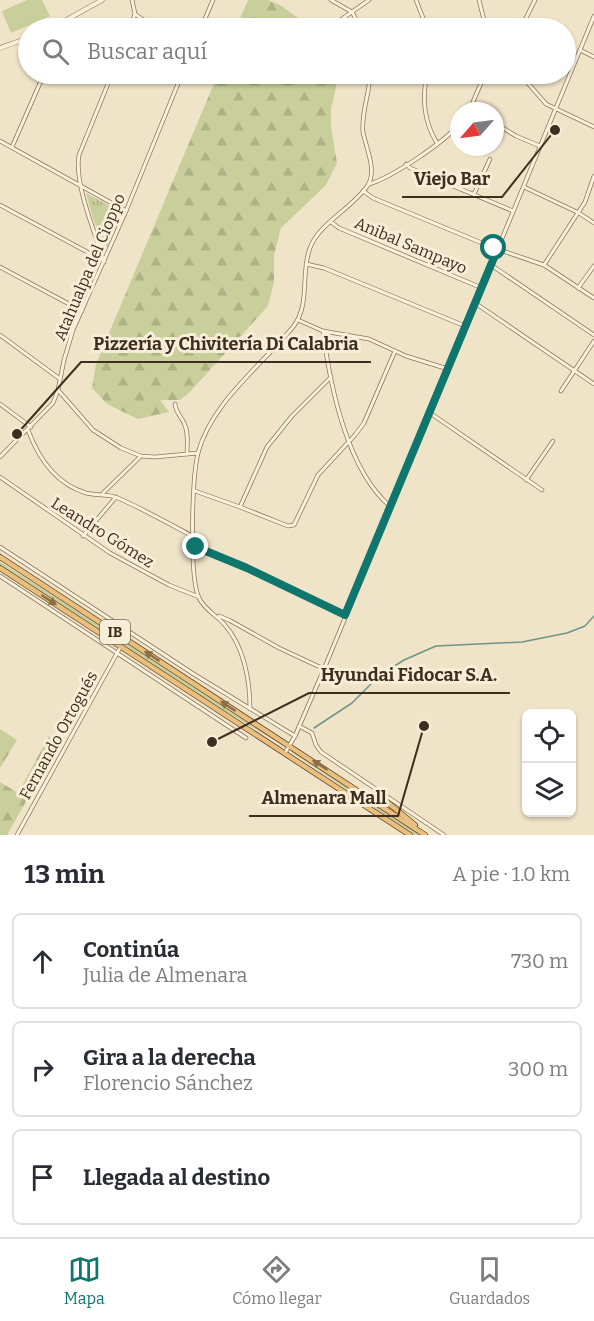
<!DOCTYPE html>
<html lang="es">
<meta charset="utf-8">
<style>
body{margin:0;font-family:Bitter,serif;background:#f2f2f3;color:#2b2b33}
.controls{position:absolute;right:18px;bottom:18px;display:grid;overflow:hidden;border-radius:9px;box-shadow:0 2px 4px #0004}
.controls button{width:54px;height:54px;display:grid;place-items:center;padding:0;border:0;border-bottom:2px solid #e1e1e2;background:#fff;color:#2b2b33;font:30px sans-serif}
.compass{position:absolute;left:450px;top:102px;width:54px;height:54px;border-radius:50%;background:#fff;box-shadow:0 2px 4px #0004;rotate:242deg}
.stop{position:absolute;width:18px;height:18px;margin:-14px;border:4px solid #0f766e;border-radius:50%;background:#fff}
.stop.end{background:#0f766e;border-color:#fff;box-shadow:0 2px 6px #0008}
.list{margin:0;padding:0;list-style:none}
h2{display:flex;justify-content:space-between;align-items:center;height:78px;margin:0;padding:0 24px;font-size:26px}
h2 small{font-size:20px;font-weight:400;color:#7c7c81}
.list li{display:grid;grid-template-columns:39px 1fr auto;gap:18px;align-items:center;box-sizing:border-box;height:96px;margin:0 12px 12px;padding:0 12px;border:2px solid #e1e1e2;border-radius:9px}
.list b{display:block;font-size:22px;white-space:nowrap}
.list p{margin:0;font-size:20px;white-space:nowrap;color:#7c7c81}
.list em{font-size:20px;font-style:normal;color:#7c7c81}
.icon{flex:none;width:33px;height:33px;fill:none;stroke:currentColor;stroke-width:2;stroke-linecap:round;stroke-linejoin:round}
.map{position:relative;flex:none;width:594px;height:835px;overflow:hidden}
.search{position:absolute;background:#fff;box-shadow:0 2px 4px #0004;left:18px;right:18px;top:18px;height:66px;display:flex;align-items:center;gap:15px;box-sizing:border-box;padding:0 21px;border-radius:33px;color:#7c7c81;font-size:22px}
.sheet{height:402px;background:#fff}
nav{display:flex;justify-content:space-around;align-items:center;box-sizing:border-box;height:84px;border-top:2px solid #e1e1e2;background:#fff;font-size:16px;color:#7c7c81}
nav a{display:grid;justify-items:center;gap:3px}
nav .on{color:#0f766e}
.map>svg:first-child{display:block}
.green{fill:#c9cf9b}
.forest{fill:url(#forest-firs)}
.park{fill:url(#park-tufts)}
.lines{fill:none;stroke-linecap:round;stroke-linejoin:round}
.stream{stroke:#6f938a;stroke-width:1.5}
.minor-casing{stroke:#8d765c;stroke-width:4.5}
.tertiary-casing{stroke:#8d765c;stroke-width:5}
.trunk-casing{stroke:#5b4430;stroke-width:6}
.minor{stroke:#faf1dc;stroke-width:3}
.tertiary{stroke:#faf1dc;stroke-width:4}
.trunk{stroke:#eabe7c;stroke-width:4.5}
.oneway{fill:#8b6f49}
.route{stroke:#0f766e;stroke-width:8}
.labels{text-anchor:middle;stroke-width:6;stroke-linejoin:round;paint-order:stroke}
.shield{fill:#f7eed8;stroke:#756857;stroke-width:1.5}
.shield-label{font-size:15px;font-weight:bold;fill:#3d2e20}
.street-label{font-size:16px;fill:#3d2e20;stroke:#f7eed8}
.leader{fill:none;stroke:#3d2e20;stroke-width:2}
.callout-dot{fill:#3d2e20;stroke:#f7eed8;stroke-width:2}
.callout-label{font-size:18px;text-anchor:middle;font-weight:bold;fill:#3d2e20;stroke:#f7eed8;stroke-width:6;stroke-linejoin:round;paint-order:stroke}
</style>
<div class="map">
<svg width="594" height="835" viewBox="0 0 594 835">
<defs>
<pattern id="forest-firs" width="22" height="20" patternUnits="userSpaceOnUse" patternTransform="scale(1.5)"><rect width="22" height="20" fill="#c9cf9b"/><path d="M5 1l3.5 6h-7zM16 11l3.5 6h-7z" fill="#aeb285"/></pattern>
<pattern id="park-tufts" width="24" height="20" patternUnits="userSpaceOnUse" patternTransform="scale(1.5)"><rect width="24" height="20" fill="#c9cf9b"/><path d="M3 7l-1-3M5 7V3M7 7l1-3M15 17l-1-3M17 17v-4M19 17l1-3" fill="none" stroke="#aeb285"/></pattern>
</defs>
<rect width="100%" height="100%" fill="#f0e4c8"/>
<g class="green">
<polygon points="27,0 42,0 50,16 11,33 2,11"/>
<polygon points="0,562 113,633 284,746 208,701 0,565"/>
<path d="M292 750 421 835H415C373 808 333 779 291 752Z"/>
</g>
<g class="forest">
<polygon points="248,0 268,0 280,5 312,28 236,28"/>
<polygon points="218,74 339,74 331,109 331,127 337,163 326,185 281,228 274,255 274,282 268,306 189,393 180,400 160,400 169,412 138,419 107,404 92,388 96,364"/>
<polygon points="0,729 17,740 0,768"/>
<polygon points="49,736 60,742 7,835 0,835 0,782 18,793"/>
</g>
<polygon class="park" points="86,193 122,212 105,253 91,212"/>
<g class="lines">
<polyline class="stream" points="314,728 352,703 379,676 404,660 436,646 522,642 567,633 585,626 594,616"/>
<g class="minor-casing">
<g id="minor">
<polyline points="132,0 135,14 155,28"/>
<polyline points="331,0 352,12 361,28"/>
<polyline points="416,0 427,28"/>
<polyline points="479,0 486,28"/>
<polyline points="130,28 135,14"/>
<polyline points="201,28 213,0"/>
<polyline points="329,28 369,0"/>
<polyline points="521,28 535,0"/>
<polyline points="580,50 594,57"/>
<path d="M427 74C422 97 424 122 437 143"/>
<polyline points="520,74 546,104 594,127"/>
<polyline points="472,106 479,111"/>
<polyline points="469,111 485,74"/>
<polyline points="495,123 516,136 540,146"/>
<polyline points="0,141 126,211"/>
<polyline points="12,147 44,74"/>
<polyline points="406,164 410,168 513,211"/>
<path d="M369 184C391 178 445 142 459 124"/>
<polyline points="524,187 579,213 594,223"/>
<polyline points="363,191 373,198 494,248 544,265 594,298"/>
<polyline points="474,194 490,159"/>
<polyline points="0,205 104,261"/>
<polyline points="331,222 339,228 482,288"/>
<path d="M104 262C95 232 74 184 79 155L112 74"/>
<polyline points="306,264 324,268 465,326"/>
<polyline points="491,265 594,335"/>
<polyline points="544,265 585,202 594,176"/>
<polyline points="0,267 82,311"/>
<polyline points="578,288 594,266"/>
<polyline points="475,303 594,384"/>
<polyline points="298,320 323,331 369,339 406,356 448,369"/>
<path d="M323 331C330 385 347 471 391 507"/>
<polyline points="0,335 60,379"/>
<polyline points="58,390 93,430 121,448 141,456 155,457 198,453"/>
<polyline points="561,391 594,341"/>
<polyline points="0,404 31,427"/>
<path d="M175 404C176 413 181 416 184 423 189 433 187 444 187 454"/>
<polyline points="430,413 542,490"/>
<path d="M28 430C38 457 56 484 86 493 97 496 106 493 118 498 143 509 168 523 192 536"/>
<polyline points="0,457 53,403 58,390 64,360 73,330 126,211 182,74"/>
<polyline points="0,477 110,553 169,585 199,597"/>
<polyline points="526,480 553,441"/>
<polyline points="195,491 240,507 288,526 294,525 318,475 355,435 364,423 395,351"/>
<polyline points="103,493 140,457"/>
<polyline points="240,507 267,447 292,416 331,377"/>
<polyline points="83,536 116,497"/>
<polyline points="194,546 247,568 345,615"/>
<polyline points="0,547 192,673 295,736"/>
<polyline points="0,576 246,738"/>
<polyline points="219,616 229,620 279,648 324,669"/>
<path d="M250 709C250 680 244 646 224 624 216 615 204 609 199 598 189 577 192 478 198 453 211 403 261 366 293 327 311 304 300 274 310 248 319 223 353 208 368 185 377 170 366 148 363 132 361 112 370 93 370 74"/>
<polyline points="299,726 312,733 316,745 321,752 444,835"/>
<polyline points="285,753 295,736 324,669 594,16"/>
<polyline points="17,835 121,646"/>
</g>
</g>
<g class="tertiary-casing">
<g id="tertiary">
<polyline points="52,28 102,0"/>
<polyline points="0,48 28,38"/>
</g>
</g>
<g class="trunk-casing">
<g id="trunk">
<polyline points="0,557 425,835"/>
<polyline points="0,568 410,835"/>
<polyline points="378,792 381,797 415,825"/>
</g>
</g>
<use href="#minor" class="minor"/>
<use href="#tertiary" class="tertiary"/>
<use href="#trunk" class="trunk"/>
</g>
<defs><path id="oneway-solid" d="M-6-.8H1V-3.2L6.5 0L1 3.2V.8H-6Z" transform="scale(1.5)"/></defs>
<g class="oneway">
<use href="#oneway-solid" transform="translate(49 600) rotate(33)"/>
<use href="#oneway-solid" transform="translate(152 656) rotate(-147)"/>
<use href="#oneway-solid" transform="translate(228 706) rotate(-147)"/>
<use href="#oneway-solid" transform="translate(320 765) rotate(-147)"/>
</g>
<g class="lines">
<polyline class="route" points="196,547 247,568 345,615 498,248 494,248"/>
</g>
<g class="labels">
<rect class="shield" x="100" y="620" width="30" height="24" rx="4.5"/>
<g class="shield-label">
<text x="115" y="637">IB</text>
</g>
<g class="street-label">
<text transform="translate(411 245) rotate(23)" y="6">Anibal Sampayo</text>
<text transform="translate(89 267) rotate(-67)" y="6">Atahualpa del Cioppo</text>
<text transform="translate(103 532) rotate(32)" y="6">Leandro Gómez</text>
<text transform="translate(58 735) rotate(-61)" y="6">Fernando Ortogués</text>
</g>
</g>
<path class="leader" d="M555 130L502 197H402M17 434L81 362H371M212 742L309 693H510M424 726L398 816H249"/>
<g class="callout-dot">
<circle cx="555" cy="130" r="6"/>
<circle cx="17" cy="434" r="6"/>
<circle cx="212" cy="742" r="6"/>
<circle cx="424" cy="726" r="6"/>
</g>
<g class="callout-label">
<text x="452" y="185">Viejo Bar</text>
<text x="226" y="350">Pizzería y Chivitería Di Calabria</text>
<text x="409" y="681">Hyundai Fidocar S.A.</text>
<text x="324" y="804">Almenara Mall</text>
</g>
</svg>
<div class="controls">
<button><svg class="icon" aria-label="locate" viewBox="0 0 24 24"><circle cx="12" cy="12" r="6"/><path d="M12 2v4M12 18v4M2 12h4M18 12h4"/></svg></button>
<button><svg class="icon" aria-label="layers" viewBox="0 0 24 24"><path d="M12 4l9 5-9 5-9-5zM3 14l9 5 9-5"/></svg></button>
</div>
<svg class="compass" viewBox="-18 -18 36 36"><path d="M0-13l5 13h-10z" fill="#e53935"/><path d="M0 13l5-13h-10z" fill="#7c7c81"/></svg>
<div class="stop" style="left:494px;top:248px"></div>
<div class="stop end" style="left:196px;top:547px"></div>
<div class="search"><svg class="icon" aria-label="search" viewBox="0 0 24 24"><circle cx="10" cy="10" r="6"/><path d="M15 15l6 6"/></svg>Buscar aquí</div>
</div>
<section class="sheet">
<h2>13 min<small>A pie · 1.0 km</small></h2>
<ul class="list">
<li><svg class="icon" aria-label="ahead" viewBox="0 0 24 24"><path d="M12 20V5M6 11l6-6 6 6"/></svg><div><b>Continúa</b><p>Julia de Almenara</p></div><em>730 m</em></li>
<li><svg class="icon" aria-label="right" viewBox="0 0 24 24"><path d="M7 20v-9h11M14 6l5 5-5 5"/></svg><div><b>Gira a la derecha</b><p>Florencio Sánchez</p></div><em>300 m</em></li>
<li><svg class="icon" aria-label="arrive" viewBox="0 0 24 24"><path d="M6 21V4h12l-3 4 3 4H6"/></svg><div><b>Llegada al destino</b></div></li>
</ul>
</section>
<nav>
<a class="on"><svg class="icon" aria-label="map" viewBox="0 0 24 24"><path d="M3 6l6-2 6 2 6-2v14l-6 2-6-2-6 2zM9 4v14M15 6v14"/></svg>Mapa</a>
<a><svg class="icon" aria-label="directions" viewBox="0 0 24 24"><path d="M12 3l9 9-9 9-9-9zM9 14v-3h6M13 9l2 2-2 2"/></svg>Cómo llegar</a>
<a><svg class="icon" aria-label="saved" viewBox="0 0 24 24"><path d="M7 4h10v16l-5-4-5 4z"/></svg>Guardados</a>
</nav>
